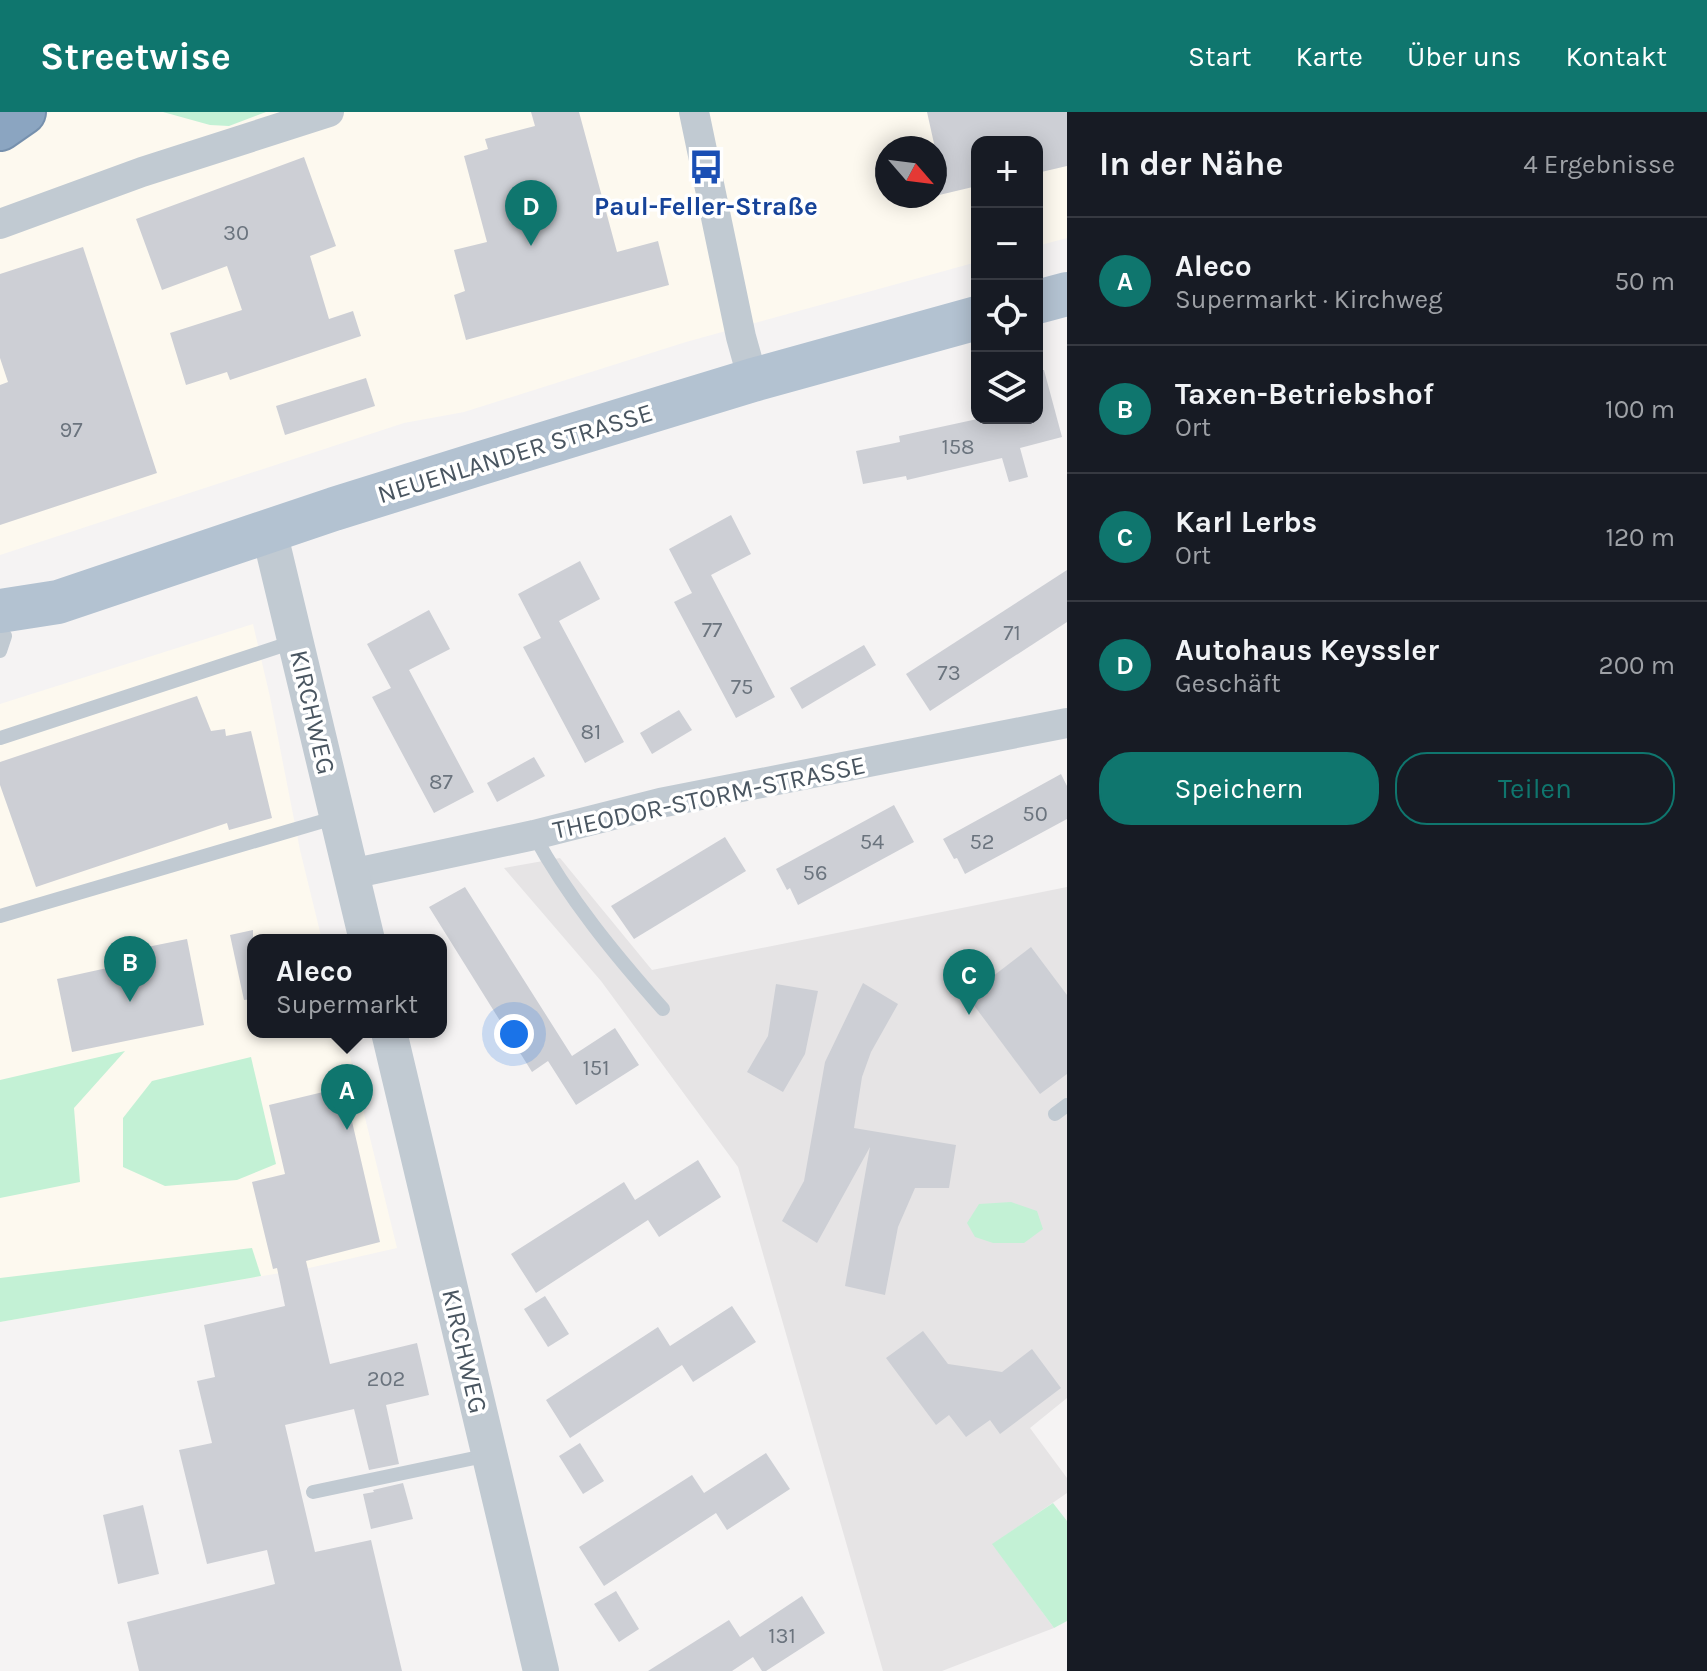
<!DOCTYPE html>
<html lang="de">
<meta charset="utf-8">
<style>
body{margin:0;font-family:Karla,sans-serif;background:#20242c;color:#f1f3f6}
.controls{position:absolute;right:24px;top:24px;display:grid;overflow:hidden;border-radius:16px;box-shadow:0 4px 20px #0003}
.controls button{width:72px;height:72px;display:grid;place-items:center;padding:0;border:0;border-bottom:2px solid #363941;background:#171b24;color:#f1f3f6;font:40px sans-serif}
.compass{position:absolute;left:875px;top:24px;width:72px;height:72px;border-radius:50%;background:#171b24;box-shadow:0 4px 20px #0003;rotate:118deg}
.you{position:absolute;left:514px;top:922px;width:28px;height:28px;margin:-20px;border:6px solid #fff;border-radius:50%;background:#1a73e8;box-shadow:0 0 0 12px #1a73e833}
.badge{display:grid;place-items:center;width:52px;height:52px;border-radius:50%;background:#0f766e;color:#fff;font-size:26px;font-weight:700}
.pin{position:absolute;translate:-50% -66px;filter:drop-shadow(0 2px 4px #0008)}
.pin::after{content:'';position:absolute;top:42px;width:28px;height:24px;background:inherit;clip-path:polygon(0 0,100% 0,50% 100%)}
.popup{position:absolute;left:247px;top:822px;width:200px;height:104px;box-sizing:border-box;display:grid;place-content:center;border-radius:16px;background:#171b24;filter:drop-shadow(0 2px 6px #0005);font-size:26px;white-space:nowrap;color:#9ea1a6}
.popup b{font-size:30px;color:#f1f3f6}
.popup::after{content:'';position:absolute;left:50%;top:100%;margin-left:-16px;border:16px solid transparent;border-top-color:#171b24}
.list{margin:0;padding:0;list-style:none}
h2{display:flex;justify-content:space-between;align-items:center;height:104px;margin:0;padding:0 32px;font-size:34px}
h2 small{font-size:26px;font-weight:400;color:#9ea1a6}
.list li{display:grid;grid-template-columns:52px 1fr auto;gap:24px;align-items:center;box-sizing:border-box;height:128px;padding:0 32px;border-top:2px solid #363941}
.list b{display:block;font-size:30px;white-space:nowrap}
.list p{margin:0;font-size:26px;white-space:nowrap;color:#9ea1a6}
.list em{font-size:26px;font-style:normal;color:#9ea1a6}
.actions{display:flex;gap:16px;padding:24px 32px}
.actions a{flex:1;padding:18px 0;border:2px solid #0f766e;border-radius:32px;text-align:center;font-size:28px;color:#0f766e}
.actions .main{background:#0f766e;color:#fff}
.icon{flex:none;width:44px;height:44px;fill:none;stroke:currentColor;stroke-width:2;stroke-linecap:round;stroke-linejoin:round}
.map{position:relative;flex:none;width:1067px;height:1559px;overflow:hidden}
header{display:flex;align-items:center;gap:48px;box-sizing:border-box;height:112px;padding:0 40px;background:#0f766e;color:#fff}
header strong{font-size:38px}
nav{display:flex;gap:44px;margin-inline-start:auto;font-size:28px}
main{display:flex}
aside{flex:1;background:#171b24}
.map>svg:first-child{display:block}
.commercial{fill:#fdf9ef;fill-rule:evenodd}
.education{fill:#e6e4e5}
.green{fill:#c3f1d5}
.building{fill:#cdcfd5}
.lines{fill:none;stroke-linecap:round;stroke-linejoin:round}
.motorway-casing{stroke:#7690ad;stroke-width:48}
.service{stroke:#c1cad2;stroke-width:14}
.minor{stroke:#c1cad2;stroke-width:30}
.tertiary{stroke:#c1cad2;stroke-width:36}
.primary{stroke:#b3c2d1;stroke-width:44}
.motorway{stroke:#8ba5c1;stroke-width:44}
.labels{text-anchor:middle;stroke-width:7;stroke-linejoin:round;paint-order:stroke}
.number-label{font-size:22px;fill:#6b747e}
.transit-label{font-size:26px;font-weight:bold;fill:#164399;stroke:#fff}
.street-label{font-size:26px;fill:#4a5661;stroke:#fff}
</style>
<header>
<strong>Streetwise</strong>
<nav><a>Start</a><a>Karte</a><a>Über uns</a><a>Kontakt</a></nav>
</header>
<main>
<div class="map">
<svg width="1067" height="1559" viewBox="0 0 1067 1559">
<rect width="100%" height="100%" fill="#f5f3f3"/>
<g class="commercial">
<path d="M51 0H1067V126L1037 134V30H977V150L686 230 464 300 404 311 0 443V32ZM887 36H935V84H887Z"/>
<polygon points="253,512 270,585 300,738 322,828 253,828 253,920 344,920 397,1136 309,1156 0,1210 0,592"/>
</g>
<polygon class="education" points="560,746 652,858 1067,775 1067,1286 1030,1316 1067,1366 1067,1381 993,1432 1054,1516 942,1559 883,1559 738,1055 601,869 504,756"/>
<g class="green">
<polygon points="163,0 266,0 229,14 210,13"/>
<polygon points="125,939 74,996 80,1070 0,1086 0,968"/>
<polygon points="251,945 276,1052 237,1068 165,1074 123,1055 123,1006 152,969"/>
<polygon points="1011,1090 1037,1099 1043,1117 1024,1131 993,1131 975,1125 967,1111 979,1092"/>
<polygon points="252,1136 261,1164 0,1210 0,1166"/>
<polygon points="1053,1391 1067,1409 1067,1509 1054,1516 992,1432"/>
</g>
<g class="building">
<polygon points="531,0 579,0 617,140 658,129 669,173 466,228 454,183 465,179 454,138 487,130 464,44 488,37 485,27 535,14"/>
<polygon points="927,0 1067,0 1067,54 1037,61 1037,30 977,30 977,74 935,84 935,36"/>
<polygon points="304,45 336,134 310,144 329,207 353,199 361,224 230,268 227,260 186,273 170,221 242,198 227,154 162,178 136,107"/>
<polygon points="83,135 157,361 0,413 0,273 8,270 0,246 0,162"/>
<polygon points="1037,258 1044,258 1062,325 1020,336 1028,365 1009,370 1002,346 907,368 906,364 863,372 856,339 900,330 899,324 982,306 1037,306"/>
<polygon points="366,266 375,294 285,323 276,294"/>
<polygon points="731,403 751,442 711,463 775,585 736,606 674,490 692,481 669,437"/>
<polygon points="580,449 600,487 559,509 624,630 585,651 523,535 541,526 518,482"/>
<polygon points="1067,458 1067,510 930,599 906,562"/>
<polygon points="429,498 450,537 409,558 474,680 434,701 372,585 391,576 367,532"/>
<polygon points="864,533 876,553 802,597 790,576"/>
<polygon points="197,584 211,619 225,617 226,624 251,619 272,706 229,718 227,711 36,775 0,673 0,650"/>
<polygon points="679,598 692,618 652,642 640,621"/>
<polygon points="534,645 545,664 497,690 487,671"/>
<polygon points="1061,662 1067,674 1067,707 965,762 957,746 954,747 943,727"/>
<polygon points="894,693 914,730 798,793 790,776 787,778 776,757"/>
<polygon points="725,725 746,759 634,827 611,794"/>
<polygon points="465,775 572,944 615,916 639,953 576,993 548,949 532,960 429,795"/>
<polygon points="253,818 253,887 244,888 230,823"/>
<polygon points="187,827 204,913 72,940 57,867 139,849 137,837"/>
<polygon points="1031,835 1067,883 1067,962 1040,982 967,884"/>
<polygon points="863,871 898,892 871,940 862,965 854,1016 956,1033 949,1076 915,1076 898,1115 885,1183 845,1174 870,1035 817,1131 782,1109 804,1069 825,950"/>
<polygon points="776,872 818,879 805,942 783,980 747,960 768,924"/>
<polygon points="344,975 380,1130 306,1149 330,1252 417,1231 429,1283 386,1293 399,1352 369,1358 354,1297 285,1313 315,1440 371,1428 402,1559 139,1559 127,1510 275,1472 267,1438 207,1452 179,1338 212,1331 197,1269 215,1265 204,1213 285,1194 277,1156 273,1157 252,1070 285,1062 269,993"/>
<polygon points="698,1048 721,1085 659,1125 648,1108 536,1181 511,1142 624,1070 635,1088"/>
<polygon points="545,1184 569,1222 548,1235 524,1197"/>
<polygon points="732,1194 756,1230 693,1270 682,1253 570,1326 546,1288 658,1215 670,1234"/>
<polygon points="923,1219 948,1252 1002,1260 1032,1237 1061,1276 1000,1322 990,1308 966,1325 949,1303 936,1313 886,1246"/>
<polygon points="580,1331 604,1369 583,1382 559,1344"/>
<polygon points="766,1341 790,1377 727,1418 716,1401 604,1474 579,1435 692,1363 704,1381"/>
<polygon points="403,1371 413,1407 371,1417 363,1382 374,1380 373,1378"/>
<polygon points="143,1393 159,1462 118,1472 103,1403"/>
<polygon points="616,1479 639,1517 619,1530 594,1492"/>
<polygon points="802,1484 825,1521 766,1559 762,1559 753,1545 732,1559 648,1559 729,1508 740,1525"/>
</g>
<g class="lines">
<g class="motorway-casing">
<polyline id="motorway" points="0,16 23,0"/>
</g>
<g class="service">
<polyline points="0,539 5,524"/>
<polyline points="0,626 296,529"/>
<path d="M534 723C568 786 616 844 663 897"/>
<polyline points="0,804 337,705"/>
<polyline points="1055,1002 1067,993"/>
<polyline points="313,1380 489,1343"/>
</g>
<g class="minor">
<polyline points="694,0 741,225 753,268"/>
<polyline points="0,112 142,60 329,0"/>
<polyline points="351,762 534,723 660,691 1067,611"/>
</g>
<g class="tertiary">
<polyline points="269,419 367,828"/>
<polyline points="389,920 541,1559"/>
</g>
<g class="primary">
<polyline points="1037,190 1067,182"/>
<polyline points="0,499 58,490 334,397 478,352 753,268 977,206"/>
</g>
<use href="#motorway" class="motorway"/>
</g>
<defs>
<g id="bus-bare" transform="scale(2.76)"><path d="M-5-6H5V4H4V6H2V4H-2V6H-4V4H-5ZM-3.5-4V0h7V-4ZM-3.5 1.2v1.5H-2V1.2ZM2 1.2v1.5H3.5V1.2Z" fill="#1a4fb4" stroke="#fff" stroke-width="2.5" paint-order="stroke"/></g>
</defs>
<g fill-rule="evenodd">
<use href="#bus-bare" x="706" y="55"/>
</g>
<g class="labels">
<g class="number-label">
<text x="236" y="128">30</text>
<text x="71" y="325">97</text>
<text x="958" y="342">158</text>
<text x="712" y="525">77</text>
<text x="1012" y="528">71</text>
<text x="949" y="568">73</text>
<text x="742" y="582">75</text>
<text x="591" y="627">81</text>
<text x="441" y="677">87</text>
<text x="1035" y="709">50</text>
<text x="872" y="737">54</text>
<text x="982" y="737">52</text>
<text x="815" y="768">56</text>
<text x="596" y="963">151</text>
<text x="386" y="1274">202</text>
<text x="782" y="1531">131</text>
</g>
<g class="transit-label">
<text x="706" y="103">Paul-Feller-Straße</text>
</g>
<g class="street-label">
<text transform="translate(515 341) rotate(-17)" y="9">NEUENLANDER STRASSE</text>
<text transform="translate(313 600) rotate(77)" y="9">KIRCHWEG</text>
<text transform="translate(709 685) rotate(-12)" y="9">THEODOR-STORM-STRASSE</text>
<text transform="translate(465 1239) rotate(77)" y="9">KIRCHWEG</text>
</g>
</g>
</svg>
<div class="controls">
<button>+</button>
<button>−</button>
<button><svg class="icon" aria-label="locate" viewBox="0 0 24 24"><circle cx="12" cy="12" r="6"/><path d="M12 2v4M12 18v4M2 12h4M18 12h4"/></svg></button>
<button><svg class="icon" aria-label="layers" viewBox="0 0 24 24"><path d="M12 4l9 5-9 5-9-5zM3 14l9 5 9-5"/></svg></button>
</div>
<svg class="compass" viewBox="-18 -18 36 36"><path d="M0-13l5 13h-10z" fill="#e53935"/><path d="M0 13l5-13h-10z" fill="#9ea1a6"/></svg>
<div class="you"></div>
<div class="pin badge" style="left:347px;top:1018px">A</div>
<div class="popup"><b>Aleco</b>Supermarkt</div>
<div class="pin badge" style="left:130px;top:890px">B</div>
<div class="pin badge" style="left:969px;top:903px">C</div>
<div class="pin badge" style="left:531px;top:134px">D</div>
</div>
<aside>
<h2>In der Nähe<small>4 Ergebnisse</small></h2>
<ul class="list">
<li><span class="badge">A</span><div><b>Aleco</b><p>Supermarkt · Kirchweg</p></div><em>50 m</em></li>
<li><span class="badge">B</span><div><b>Taxen-Betriebshof</b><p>Ort</p></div><em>100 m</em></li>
<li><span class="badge">C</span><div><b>Karl Lerbs</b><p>Ort</p></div><em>120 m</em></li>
<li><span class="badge">D</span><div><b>Autohaus Keyssler</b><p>Geschäft</p></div><em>200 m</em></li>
</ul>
<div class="actions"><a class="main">Speichern</a><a>Teilen</a></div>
</aside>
</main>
